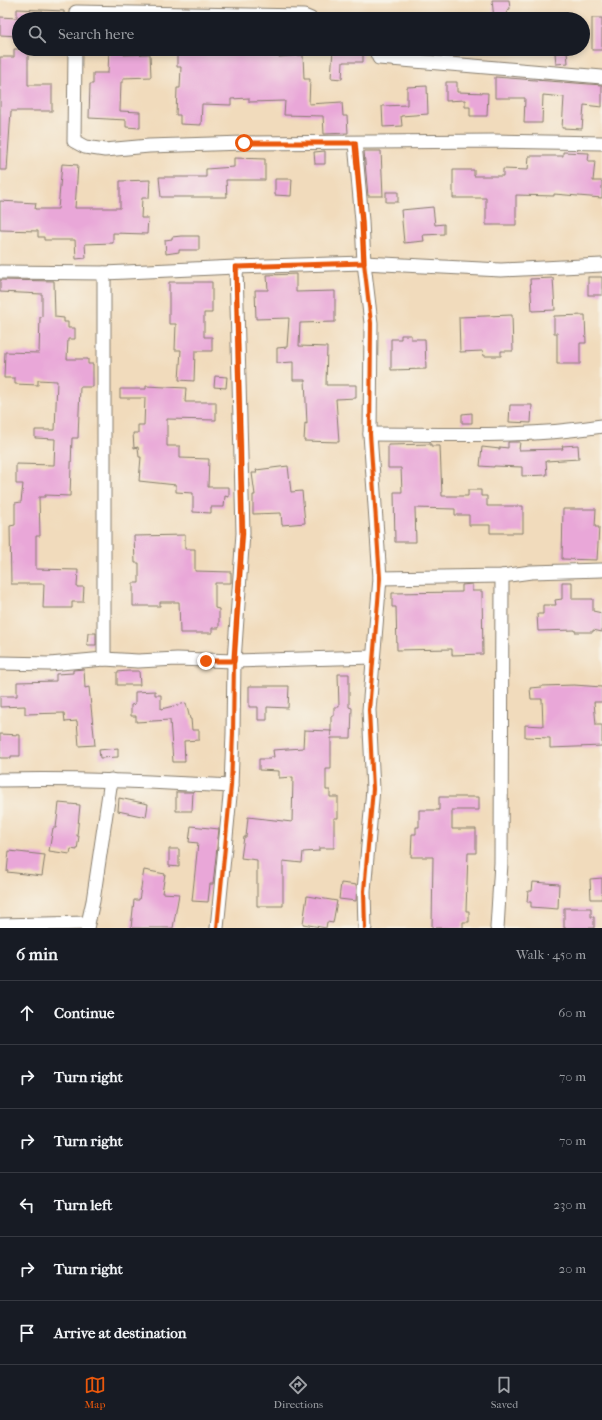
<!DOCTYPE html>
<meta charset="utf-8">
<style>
body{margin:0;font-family:"IM FELL French Canon",serif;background:#20242c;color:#f1f3f6}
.stop{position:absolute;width:12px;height:12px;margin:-9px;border:3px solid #ea580c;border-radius:50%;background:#fff}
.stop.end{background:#ea580c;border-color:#fff;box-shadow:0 1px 4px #0008}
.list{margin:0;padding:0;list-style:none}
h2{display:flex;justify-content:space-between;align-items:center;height:52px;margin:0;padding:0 16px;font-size:17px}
h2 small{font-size:13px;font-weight:400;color:#9ea1a6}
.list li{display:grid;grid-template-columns:26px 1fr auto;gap:12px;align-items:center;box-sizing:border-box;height:64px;padding:0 16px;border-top:1px solid #363941}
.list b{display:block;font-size:15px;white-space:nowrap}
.list em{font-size:13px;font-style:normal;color:#9ea1a6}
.icon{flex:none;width:22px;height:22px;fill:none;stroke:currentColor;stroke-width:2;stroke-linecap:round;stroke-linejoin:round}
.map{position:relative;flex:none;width:602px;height:928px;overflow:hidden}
.search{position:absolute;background:#171b24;box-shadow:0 2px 6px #0003;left:12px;right:12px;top:12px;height:44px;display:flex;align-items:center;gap:10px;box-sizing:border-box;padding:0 14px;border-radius:22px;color:#9ea1a6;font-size:15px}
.sheet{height:436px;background:#171b24}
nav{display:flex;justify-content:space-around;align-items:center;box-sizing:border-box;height:56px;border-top:1px solid #363941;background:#171b24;font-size:11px;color:#9ea1a6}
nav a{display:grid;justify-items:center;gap:2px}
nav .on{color:#ea580c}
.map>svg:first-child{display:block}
.building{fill:#e9a7d8}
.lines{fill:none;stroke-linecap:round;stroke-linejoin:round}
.minor-casing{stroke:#867c6c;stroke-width:15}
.minor{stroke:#fff;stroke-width:13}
.cycleway-casing{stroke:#f7f3e8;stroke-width:6}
.cycleway{stroke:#e8590c;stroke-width:4}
.route{stroke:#ea580c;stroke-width:5}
</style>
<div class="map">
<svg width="602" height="928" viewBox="0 0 602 928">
<rect width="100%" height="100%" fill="#f7f3e8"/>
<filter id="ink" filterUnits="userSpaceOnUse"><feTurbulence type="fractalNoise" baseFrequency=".025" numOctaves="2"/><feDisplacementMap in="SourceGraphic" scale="8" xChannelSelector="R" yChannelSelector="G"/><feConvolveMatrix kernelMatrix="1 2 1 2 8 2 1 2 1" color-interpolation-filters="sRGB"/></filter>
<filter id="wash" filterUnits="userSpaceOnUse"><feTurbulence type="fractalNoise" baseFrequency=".012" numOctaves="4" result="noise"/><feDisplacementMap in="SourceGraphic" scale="16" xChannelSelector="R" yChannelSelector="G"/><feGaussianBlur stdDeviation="0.9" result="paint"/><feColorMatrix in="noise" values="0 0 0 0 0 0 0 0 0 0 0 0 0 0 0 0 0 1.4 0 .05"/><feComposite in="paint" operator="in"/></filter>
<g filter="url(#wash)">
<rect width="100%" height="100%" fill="#f1dbbc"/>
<g id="blocks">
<g class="building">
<polygon points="492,0 509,0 510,9 507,10 508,19 494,19"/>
<polygon points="17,9 64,11 64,19 19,19 19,36 0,35 0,17 17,18"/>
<rect x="592" y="18" width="10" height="32"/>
<polygon points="14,49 28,49 28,85 52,85 52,111 11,111 7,170 0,170 0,57 14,57"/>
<polygon points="109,49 124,49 124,55 150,54 151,77 123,78 123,82 121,82 120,111 140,112 140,128 126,127 126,120 89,118 90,84 93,84 93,73 108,73"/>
<polygon points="184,49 227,49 227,53 250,53 250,49 279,49 279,57 303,55 304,79 310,79 309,104 342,102 343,116 347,116 348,133 324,134 323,116 284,115 285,101 249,102 249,98 231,99 231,105 202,104 201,125 180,124 180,115 176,115 177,88 180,88 181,67 177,67 177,52 184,52"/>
<polygon points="333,49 363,49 363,62 343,62 342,79 331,78"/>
<polygon points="567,52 568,63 556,64 555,53"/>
<polygon points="495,77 602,85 602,107 584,105 582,129 562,128 564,97 543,95 542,123 524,123 525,98 495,98"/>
<polygon points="446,82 457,82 457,92 488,93 487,116 470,116 470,107 465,107 465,100 446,101"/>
<polygon points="427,86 428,114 401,116 402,126 383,127 382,106 407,105 407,87"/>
<polygon points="325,151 325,164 315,164 314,152"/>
<polygon points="364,151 381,151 383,196 368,196"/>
<polygon points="563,152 589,153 588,161 595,161 593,181 602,181 602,198 554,194 554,196 516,195 516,225 486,225 486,198 453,198 453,170 474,170 474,176 503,176 503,169 528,170 529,156 563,156"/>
<polygon points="234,158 265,159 265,180 226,180 227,197 161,197 159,177 206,177 206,169 234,167"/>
<polygon points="62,164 78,165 75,208 120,208 120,181 150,180 149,198 142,198 141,218 148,218 147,234 113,233 113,243 85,244 86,258 76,259 75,240 44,240 44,237 38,237 38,231 0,230 0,201 36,203 35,209 58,209"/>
<polygon points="275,179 292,179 291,196 275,195"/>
<rect x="386" y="192" width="12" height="10"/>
<polygon points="433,207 435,225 444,224 444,234 423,235 424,241 404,243 401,210"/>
<polygon points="181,236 199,236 199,250 179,250 179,252 166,254 165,240 172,239 172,237"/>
<polygon points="296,274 296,292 335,291 335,322 300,323 299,346 327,347 326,385 356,385 356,398 336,399 339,442 304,441 305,423 307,424 305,380 293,380 293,362 277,363 277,348 287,347 289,318 256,319 255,290 268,290 267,275"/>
<rect x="588" y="277" width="14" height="18"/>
<polygon points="553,278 555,310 532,311 530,279"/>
<polygon points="0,280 54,281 55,317 64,318 64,322 68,322 68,328 75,328 75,339 68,339 67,359 88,359 88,364 93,364 93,387 80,387 78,438 72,438 70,496 45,495 45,497 39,497 40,536 36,536 36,569 78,570 77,587 84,587 83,602 72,602 72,608 43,608 44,584 11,584 10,526 15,525 15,503 21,502 23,484 16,484 16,464 54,465 55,439 35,438 35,430 55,430 57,381 38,380 38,385 15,384 15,378 4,378 5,352 39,353 40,317 42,317 42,294 0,292"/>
<polygon points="169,282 212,282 212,313 204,313 204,337 212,337 212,351 195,351 194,381 179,380 181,350 175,350 176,324 169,324"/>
<polygon points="512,315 513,351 501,351 501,356 484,356 483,351 460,352 459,317"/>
<polygon points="585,315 586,343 580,343 580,364 557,364 557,333 554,333 554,316"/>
<polygon points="401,335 411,335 411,339 425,339 426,369 391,370 391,339 401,339"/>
<polygon points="215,376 227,377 226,388 214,387"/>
<polygon points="146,386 186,388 185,402 216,402 216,420 167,419 167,446 180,446 180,458 209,459 208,487 229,487 229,497 225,496 224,507 211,507 211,513 193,512 193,493 176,492 176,485 139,481 141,457 139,457 138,447 134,448 133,433 138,433 138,425 144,425 145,398 120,398 120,389 146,389"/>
<polygon points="510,405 532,405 531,423 509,422"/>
<polygon points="472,413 472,423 462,423 462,414"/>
<polygon points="508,442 520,442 519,450 563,449 562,446 578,445 579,459 546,461 547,475 522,476 522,467 494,466 494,467 480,466 482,447 500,449 500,447 508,448"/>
<polygon points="431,444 431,446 440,446 442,496 468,496 468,490 481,490 481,496 487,496 487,506 523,506 523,533 490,533 490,525 469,525 469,515 455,515 455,509 415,508 416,542 395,542 394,492 402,492 401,468 388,468 388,445"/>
<polygon points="288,466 291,492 302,491 305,523 282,525 281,513 253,514 253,495 255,495 252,473 257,473 256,470"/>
<polygon points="563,509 596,509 595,527 599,527 597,560 562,559"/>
<polygon points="185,535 185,549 195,549 195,571 231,572 231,583 215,583 215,608 219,609 219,628 212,628 212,633 180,633 179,602 160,602 160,606 133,606 133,583 139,583 139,563 135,563 134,536"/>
<polygon points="562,582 572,582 572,599 593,599 593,611 602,613 602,632 593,630 593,632 575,632 575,630 538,631 537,614 543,614 543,605 556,605 555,600 562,599"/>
<polygon points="472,584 472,591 482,591 483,654 452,655 452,649 397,650 396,607 392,607 392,593 462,592 462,585"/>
<polygon points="88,633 96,633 96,645 87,645"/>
<polygon points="84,669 85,688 89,687 95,745 79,746 77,721 65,722 64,713 25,714 25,706 0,707 0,696 17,696 17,682 56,681 56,674 73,673 73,670"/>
<polygon points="128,671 139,671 140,685 117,685 117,672"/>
<polygon points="338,674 349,674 349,707 352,708 351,738 331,738 331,769 326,769 326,790 330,790 330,797 338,797 338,818 334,818 334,848 319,848 319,851 303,852 302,863 283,861 283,906 257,906 257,860 241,858 244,837 246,837 248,817 292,822 293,777 279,778 279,771 259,770 259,759 270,759 270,757 274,757 273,750 303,748 304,730 331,731 331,736 331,716 334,716 334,707 339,707"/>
<polygon points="574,685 602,687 602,702 594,702 596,725 602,725 602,746 550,748 550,738 525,737 525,725 543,726 542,699 531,699 530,688 542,687 542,686"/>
<polygon points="249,686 289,686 288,708 267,707 267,720 258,720 258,707 249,707"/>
<polygon points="155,691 155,695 161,695 161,709 186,703 190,719 191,719 192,730 199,730 199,740 184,741 185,762 173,762 170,720 136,722 136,716 131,716 131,705 135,704 135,692"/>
<polygon points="0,734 20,735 20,756 11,756 11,758 0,758"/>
<polygon points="118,748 118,757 100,758 99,750"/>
<polygon points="176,792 193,792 192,811 176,811"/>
<polygon points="439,797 479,797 479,810 452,810 452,829 476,829 476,853 468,853 466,911 469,911 469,922 463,922 463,928 434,928 434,927 432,927 433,857 411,857 412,834 416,834 416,827 419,827 419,810 439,810"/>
<polygon points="119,798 148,804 146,817 118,811"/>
<polygon points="59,803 80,805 77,836 79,836 77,850 71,849 70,854 49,851 53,828 56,828"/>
<polygon points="191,826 219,829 213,884 210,884 208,902 192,901 198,843 189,842"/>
<polygon points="169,849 179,849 179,867 169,866"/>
<polygon points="9,851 45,855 42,876 7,872"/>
<polygon points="144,870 165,874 162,893 179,894 173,928 131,928 134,900 139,900"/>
<polygon points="602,878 602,899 591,899 590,879"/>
<polygon points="533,882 559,884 558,909 531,907 531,902 527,902 528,891 532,891"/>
<polygon points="341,883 357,885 356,901 339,899"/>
<polygon points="307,896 337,901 333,923 327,922 326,928 303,924"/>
<polygon points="564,908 591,908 591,917 594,917 594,928 564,928"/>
</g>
</g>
</g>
<g filter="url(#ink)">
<use href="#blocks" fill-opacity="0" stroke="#867c6c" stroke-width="1"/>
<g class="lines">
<g class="minor-casing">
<g id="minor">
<polyline points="76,12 304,16 311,19"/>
<polyline points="75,49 74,141 85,147 105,150 149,146 244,143 494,141 602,143"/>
<polyline points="375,49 379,58 602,77"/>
<polyline points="355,143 362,221 364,263 371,323 370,434 380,578 369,710 373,789 364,891 365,928"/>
<polyline points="0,272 104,273 236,267 364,263 501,270 602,265"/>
<polyline points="104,273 104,659"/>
<path d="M370 434C447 434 526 438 602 426"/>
<polyline points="380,578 502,576 531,572 602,570"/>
<polyline points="0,663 50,664 104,659 138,661 177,659 234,661 373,657"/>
<path d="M0 780C77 778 154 782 231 786"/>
<polyline points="0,925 88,923"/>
<polyline points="87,928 93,901 111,780"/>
<polyline points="217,928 231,786 233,733 234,661 243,533 236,267"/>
<polyline points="497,928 501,863 502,576"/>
</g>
</g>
<use href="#minor" class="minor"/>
<g class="cycleway-casing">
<g id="cycleway">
<polyline points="355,143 362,221 364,263 371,323 370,434 380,578 369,710 373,789 364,891 365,928"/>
<polyline points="217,928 231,786 233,733 234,661 243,533 236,267"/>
</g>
</g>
<use href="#cycleway" class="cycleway"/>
</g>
</g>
<g class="lines" filter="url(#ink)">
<polyline class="route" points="206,661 234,661 242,533 236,267 364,263 362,222 355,143 244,143"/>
</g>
</svg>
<div class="stop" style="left:244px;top:143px"></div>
<div class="stop end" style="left:206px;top:661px"></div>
<div class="search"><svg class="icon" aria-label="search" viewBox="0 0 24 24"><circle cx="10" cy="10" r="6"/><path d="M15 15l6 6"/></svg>Search here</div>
</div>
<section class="sheet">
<h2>6 min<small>Walk · 450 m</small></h2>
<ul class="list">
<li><svg class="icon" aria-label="ahead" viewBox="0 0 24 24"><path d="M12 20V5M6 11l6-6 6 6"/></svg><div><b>Continue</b></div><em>60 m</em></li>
<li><svg class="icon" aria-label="right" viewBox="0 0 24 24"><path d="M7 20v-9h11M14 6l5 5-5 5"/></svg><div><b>Turn right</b></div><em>70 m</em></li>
<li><svg class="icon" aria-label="right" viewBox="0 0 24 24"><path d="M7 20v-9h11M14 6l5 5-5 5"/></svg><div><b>Turn right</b></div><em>70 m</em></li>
<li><svg class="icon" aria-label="left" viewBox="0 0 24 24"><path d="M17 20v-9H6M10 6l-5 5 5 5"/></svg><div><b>Turn left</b></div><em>230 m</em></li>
<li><svg class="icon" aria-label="right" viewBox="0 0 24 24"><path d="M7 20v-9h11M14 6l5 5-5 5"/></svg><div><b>Turn right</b></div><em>20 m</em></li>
<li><svg class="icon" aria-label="arrive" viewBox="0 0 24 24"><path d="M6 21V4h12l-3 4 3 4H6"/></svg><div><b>Arrive at destination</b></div></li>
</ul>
</section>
<nav>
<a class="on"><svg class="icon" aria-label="map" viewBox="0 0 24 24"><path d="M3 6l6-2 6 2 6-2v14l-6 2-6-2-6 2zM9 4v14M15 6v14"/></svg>Map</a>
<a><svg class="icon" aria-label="directions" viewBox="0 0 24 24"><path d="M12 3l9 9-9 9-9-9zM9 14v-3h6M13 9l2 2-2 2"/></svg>Directions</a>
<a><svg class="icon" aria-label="saved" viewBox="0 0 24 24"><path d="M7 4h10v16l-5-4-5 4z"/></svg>Saved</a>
</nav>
